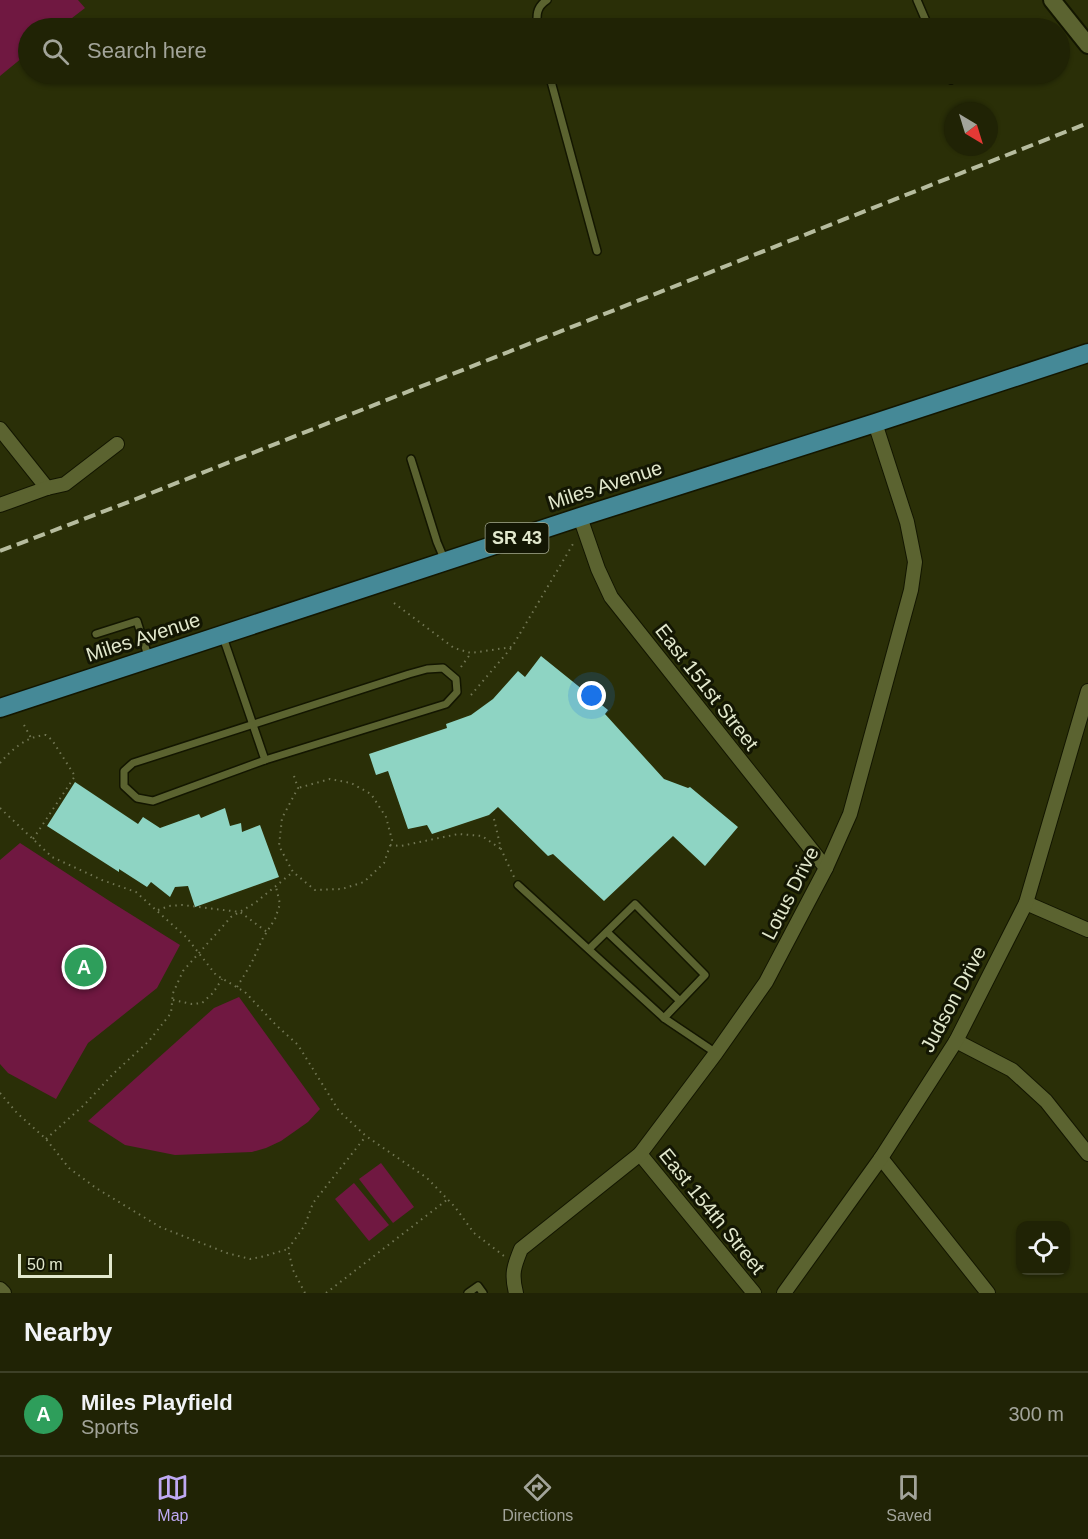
<!DOCTYPE html>
<style>
body{margin:0;font-family:Helvetica,sans-serif;background:#2d2f13;color:#f1f3f6}
.controls{position:absolute;right:18px;bottom:18px;display:grid;overflow:hidden;border-radius:12px;box-shadow:0 2px 4px #0004}
.controls button{width:54px;height:54px;display:grid;place-items:center;padding:0;border:0;border-bottom:2px solid #3d4027;background:#202305;color:#f1f3f6;font:30px sans-serif}
.compass{position:absolute;left:944px;top:102px;width:54px;height:54px;border-radius:50%;background:#202305;box-shadow:0 2px 4px #0004;rotate:142deg}
.scale{position:absolute;left:18px;bottom:15px;width:94px;box-sizing:border-box;padding-left:6px;border:3px solid #e2e8cd;border-top:0;font-size:16px;line-height:21px;white-space:nowrap;color:#e2e8cd;-webkit-text-stroke:4px #131603;paint-order:stroke}
.you{position:absolute;left:592px;top:696px;width:21px;height:21px;margin:-15px;border:4px solid #fff;border-radius:50%;background:#1a73e8;box-shadow:0 0 0 9px #1a73e833}
.badge{display:grid;place-items:center;width:39px;height:39px;border-radius:50%;background:#bfa9f4;color:#fff;font-size:20px;font-weight:700}
.pin{position:absolute;translate:-50% -50%;border:3px solid #fff;box-shadow:0 2px 6px #0006}
.list{margin:0;padding:0;list-style:none}
h2{display:flex;justify-content:space-between;align-items:center;height:78px;margin:0;padding:0 24px;font-size:26px}
h2 small{font-size:20px;font-weight:400;color:#a2a49a}
.list li{display:grid;grid-template-columns:39px 1fr auto;gap:18px;align-items:center;box-sizing:border-box;height:84px;padding:0 24px;border-top:2px solid #3d4027}
.list b{display:block;font-size:22px;white-space:nowrap}
.list p{margin:0;font-size:20px;white-space:nowrap;color:#a2a49a}
.list em{font-size:20px;font-style:normal;color:#a2a49a}
.icon{flex:none;width:33px;height:33px;fill:none;stroke:currentColor;stroke-width:2;stroke-linecap:round;stroke-linejoin:round}
.map{position:relative;flex:none;width:1088px;height:1293px;overflow:hidden}
.search{position:absolute;background:#202305;box-shadow:0 2px 4px #0004;left:18px;right:18px;top:18px;height:66px;display:flex;align-items:center;gap:15px;box-sizing:border-box;padding:0 21px;border-radius:33px;color:#a2a49a;font-size:22px}
.sheet{height:162px;background:#202305}
nav{display:flex;justify-content:space-around;align-items:center;box-sizing:border-box;height:84px;border-top:2px solid #3d4027;background:#202305;font-size:16px;color:#a2a49a}
nav a{display:grid;justify-items:center;gap:3px}
nav .on{color:#bfa9f4}
.map>svg:first-child{display:block}
.green{fill:#701841}
.building{fill:#8ed4c3}
.lines{fill:none;stroke-linecap:round;stroke-linejoin:round}
.service-casing{stroke:#131600;stroke-width:10}
.minor-casing{stroke:#131600;stroke-width:16}
.tertiary-casing{stroke:#131600;stroke-width:20}
.primary-casing{stroke:#131600;stroke-width:21}
.path{stroke:#717653;stroke-width:2;stroke-dasharray:1.5 4.5;stroke-linecap:butt}
.service{stroke:#5b6330;stroke-width:7}
.minor{stroke:#5b6330;stroke-width:14}
.tertiary{stroke:#5b6330;stroke-width:16}
.primary{stroke:#458997;stroke-width:18}
.rail{stroke:#b6bc9e;stroke-width:4;stroke-dasharray:12 6;stroke-linecap:butt}
.labels{text-anchor:middle;stroke-width:6;stroke-linejoin:round;paint-order:stroke}
.shield{fill:#131603;stroke:#a4a990;stroke-width:1.5}
.shield-label{font-size:18px;font-weight:bold;fill:#e2e8cd}
.street-label{font-size:20px;fill:#e2e8cd;stroke:#131603}
</style>
<div class="map">
<svg width="1088" height="1293" viewBox="0 0 1088 1293">
<rect width="100%" height="100%" fill="#2a2f07"/>
<g class="green">
<polygon points="0,0 78,0 85,8 59,28 28,28 28,53 0,76"/>
<polygon points="20,843 111,902 180,945 157,988 88,1043 56,1099 8,1073 0,1064 0,860"/>
<polygon points="239,997 320,1109 308,1122 281,1141 266,1148 252,1152 175,1155 125,1145 88,1121 214,1008"/>
<polygon points="381,1163 414,1207 393,1223 359,1179"/>
<polygon points="354,1183 389,1225 369,1241 335,1199"/>
</g>
<g class="building">
<polygon points="541,656 608,710 605,714 664,779 688,788 690,787 738,827 705,866 673,836 604,901 553,854 548,856 498,807 489,815 432,834 427,825 408,829 388,771 376,775 369,754 447,728 446,724 471,715 493,699 518,671 525,677"/>
<polygon points="75,782 138,824 143,817 160,828 199,814 201,818 225,808 230,826 241,823 242,832 260,825 279,877 195,907 188,886 175,887 170,897 151,882 147,887 119,869 119,872 47,826"/>
</g>
<g class="lines">
<g class="service-casing">
<g id="service">
<polyline points="917,0 929,28"/>
<path d="M538 28C536 16 536 7 547 0"/>
<polyline points="549,74 597,251"/>
<polyline points="948,74 951,80"/>
<polyline points="411,459 437,542 445,561"/>
<polyline points="96,634 137,621 149,659"/>
<polyline points="223,637 265,760"/>
<polygon points="443,668 456,679 457,692 446,704 265,760 153,801 137,798 124,786 124,771 133,763 409,674 427,669"/>
<polyline points="518,885 664,1018 716,1053"/>
<polyline points="607,932 680,1001"/>
<polyline points="589,949 635,904 705,975 664,1018"/>
<polyline points="468,1293 478,1286 483,1293"/>
</g>
</g>
<g class="minor-casing">
<g id="minor">
<polyline points="0,429 47,488"/>
<polyline points="0,505 47,488 65,484 117,444"/>
<polyline points="580,517 598,569 611,597 826,868"/>
<polyline points="1026,903 1088,930"/>
<polyline points="956,1041 1012,1070 1046,1101 1088,1154"/>
<polyline points="640,1154 754,1293"/>
<polyline points="881,1158 988,1293"/>
<polyline points="0,1289 4,1293"/>
<path d="M516 1293C511 1274 514 1266 521 1249L640 1154 716 1053 766 982 826 868 850 814 911 590 915 562 907 522 875 423"/>
<polyline points="784,1293 881,1158 956,1041 1026,903 1088,691"/>
</g>
</g>
<g class="tertiary-casing">
<polyline id="tertiary" points="1052,0 1088,45"/>
</g>
<g class="primary-casing">
<polyline id="primary" points="0,708 580,517 875,423 1088,353"/>
</g>
<g class="path">
<polyline points="394,603 454,648 471,653 512,647 573,544"/>
<polyline points="461,667 471,653"/>
<polyline points="471,695 512,647"/>
<polyline points="24,725 31,738"/>
<path d="M0 763C12 749 27 736 46 735L52 740 75 776 33 839"/>
<polyline points="294,776 298,788 282,818 279,846 293,872 315,890 342,889 364,882 384,863 392,840 386,817 371,794 351,783 330,779 298,788"/>
<polyline points="0,808 52,857 102,880 136,892 187,938 216,975 245,992 276,1025 298,1045 339,1111 366,1136 427,1178 455,1207 474,1233 504,1256"/>
<polyline points="494,819 501,849 514,877"/>
<polyline points="390,845 401,846 458,834 482,836 501,849"/>
<polyline points="158,910 169,906 182,905 240,912 267,932"/>
<polyline points="237,987 251,964 263,938 275,919 280,904 276,887"/>
<polyline points="173,1000 192,1004 202,1003 213,993 222,979"/>
<polyline points="0,1093 17,1113 46,1139 69,1168 96,1188 160,1227 227,1253 250,1259 265,1256 288,1249"/>
<polyline points="46,1139 84,1105 114,1073 149,1041 171,1013 173,993 183,971 231,917 255,903 293,872"/>
<polyline points="305,1293 293,1270 288,1249 305,1225 313,1203 366,1136"/>
<polyline points="326,1293 448,1199"/>
</g>
<use href="#service" class="service"/>
<use href="#minor" class="minor"/>
<use href="#tertiary" class="tertiary"/>
<use href="#primary" class="primary"/>
<polyline class="rail" points="0,551 131,501 1088,123"/>
</g>
<g class="labels">
<rect class="shield" x="485.5" y="523" width="63" height="30" rx="4.5"/>
<g class="shield-label">
<text x="517" y="544">SR 43</text>
</g>
<g class="street-label">
<text transform="translate(605 485) rotate(-18)" y="7">Miles Avenue</text>
<text transform="translate(143 637) rotate(-18)" y="7">Miles Avenue</text>
<text transform="translate(707 687) rotate(52)" y="7">East 151st Street</text>
<text transform="translate(790 893) rotate(-63)" y="7">Lotus Drive</text>
<text transform="translate(953 999) rotate(-62)" y="7">Judson Drive</text>
<text transform="translate(712 1211) rotate(51)" y="7">East 154th Street</text>
</g>
</g>
</svg>
<div class="controls">
<button><svg class="icon" aria-label="locate" viewBox="0 0 24 24"><circle cx="12" cy="12" r="6"/><path d="M12 2v4M12 18v4M2 12h4M18 12h4"/></svg></button>
</div>
<svg class="compass" viewBox="-18 -18 36 36"><path d="M0-13l5 13h-10z" fill="#e53935"/><path d="M0 13l5-13h-10z" fill="#a2a49a"/></svg>
<div class="scale">50 m</div>
<div class="you"></div>
<div class="pin badge" style="left:84px;top:967px;background:#2e9e5b">A</div>
<div class="search"><svg class="icon" aria-label="search" viewBox="0 0 24 24"><circle cx="10" cy="10" r="6"/><path d="M15 15l6 6"/></svg>Search here</div>
</div>
<section class="sheet">
<h2>Nearby<small></small></h2>
<ul class="list">
<li><span class="badge" style="background:#2e9e5b">A</span><div><b>Miles Playfield</b><p>Sports</p></div><em>300 m</em></li>
</ul>
</section>
<nav>
<a class="on"><svg class="icon" aria-label="map" viewBox="0 0 24 24"><path d="M3 6l6-2 6 2 6-2v14l-6 2-6-2-6 2zM9 4v14M15 6v14"/></svg>Map</a>
<a><svg class="icon" aria-label="directions" viewBox="0 0 24 24"><path d="M12 3l9 9-9 9-9-9zM9 14v-3h6M13 9l2 2-2 2"/></svg>Directions</a>
<a><svg class="icon" aria-label="saved" viewBox="0 0 24 24"><path d="M7 4h10v16l-5-4-5 4z"/></svg>Saved</a>
</nav>
